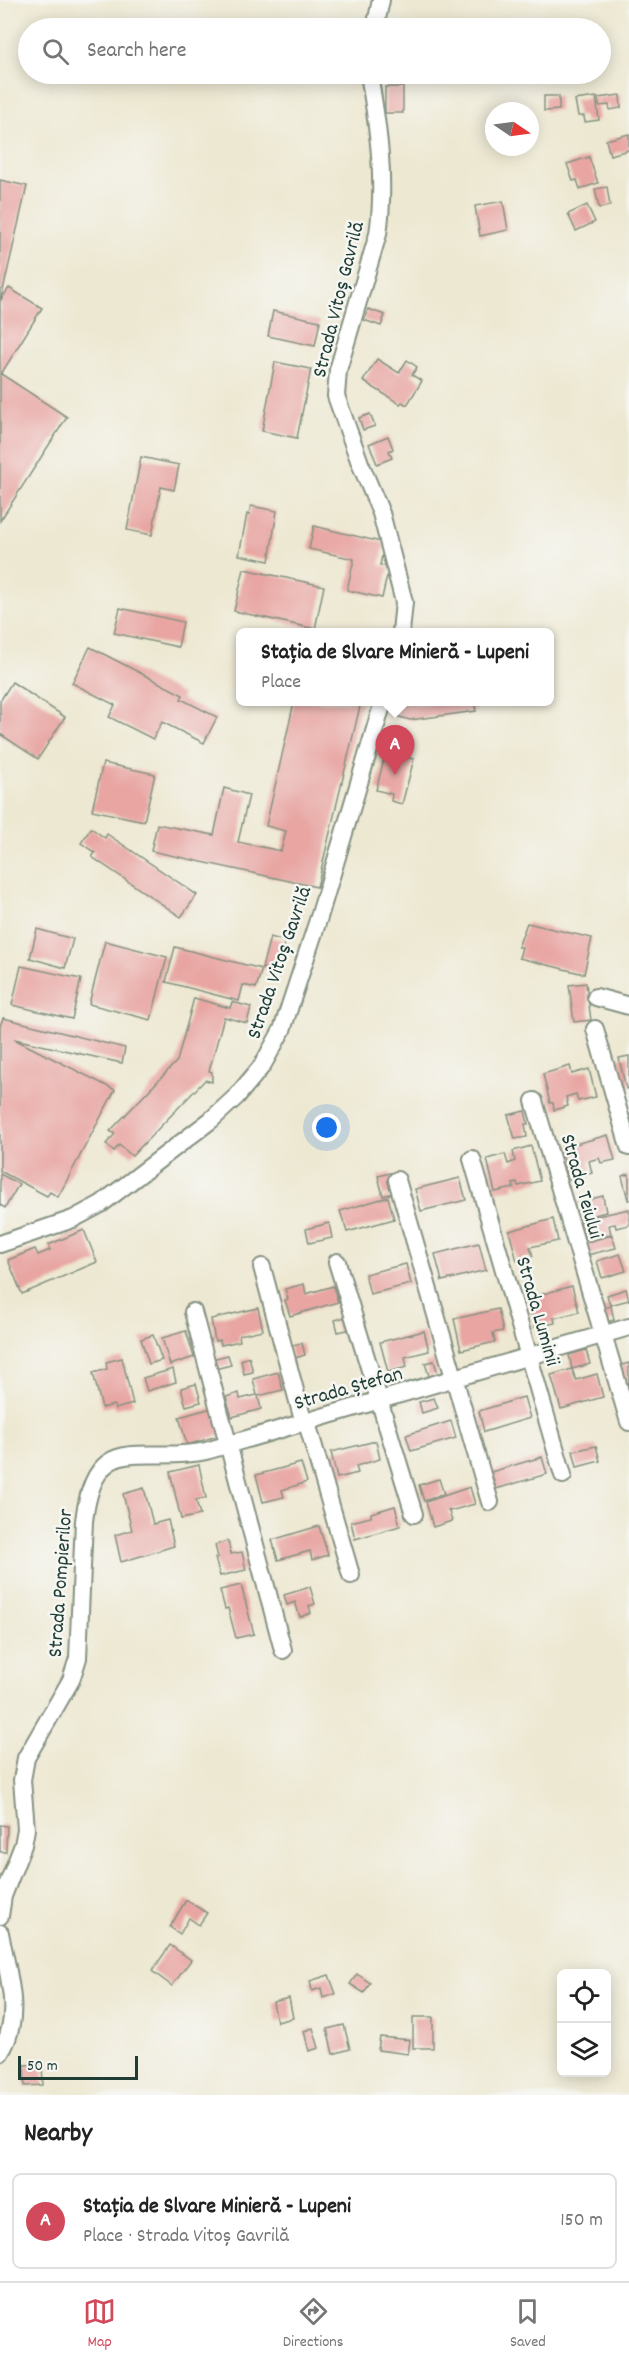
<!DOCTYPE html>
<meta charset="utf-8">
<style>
body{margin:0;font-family:Dekko,sans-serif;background:#f6f6f6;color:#222}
.controls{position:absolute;right:18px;bottom:18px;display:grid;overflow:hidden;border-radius:9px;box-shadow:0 3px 15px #0003}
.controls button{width:54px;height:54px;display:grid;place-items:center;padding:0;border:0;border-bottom:2px solid #e0e0e0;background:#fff;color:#222;font:30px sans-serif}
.compass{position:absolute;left:485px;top:102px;width:54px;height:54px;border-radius:50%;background:#fff;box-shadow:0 3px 15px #0003;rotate:103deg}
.scale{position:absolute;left:18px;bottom:15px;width:120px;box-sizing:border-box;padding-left:6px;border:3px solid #1f3d34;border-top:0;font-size:16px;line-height:21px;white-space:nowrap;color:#1f3d34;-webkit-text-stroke:4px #f6f6f2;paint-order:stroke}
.you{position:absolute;left:327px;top:1128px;width:21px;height:21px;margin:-15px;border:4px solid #fff;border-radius:50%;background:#1a73e8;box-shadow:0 0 0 9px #1a73e833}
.badge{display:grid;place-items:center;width:39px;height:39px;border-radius:50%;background:#d1495b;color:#fff;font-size:20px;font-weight:700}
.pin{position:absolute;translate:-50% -50px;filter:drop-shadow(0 2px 3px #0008)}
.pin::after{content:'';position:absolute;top:32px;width:21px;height:18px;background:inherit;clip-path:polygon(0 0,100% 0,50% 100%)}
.popup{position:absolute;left:236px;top:628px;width:318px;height:78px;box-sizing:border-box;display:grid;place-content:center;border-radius:9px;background:#fff;filter:drop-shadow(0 2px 4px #0005);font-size:20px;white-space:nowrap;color:#767676}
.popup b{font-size:22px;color:#222}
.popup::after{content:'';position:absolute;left:50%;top:100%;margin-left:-12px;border:12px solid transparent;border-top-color:#fff}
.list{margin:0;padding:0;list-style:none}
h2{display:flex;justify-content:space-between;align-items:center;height:78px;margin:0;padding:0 24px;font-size:26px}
h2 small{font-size:20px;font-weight:400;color:#767676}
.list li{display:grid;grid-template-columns:39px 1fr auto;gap:18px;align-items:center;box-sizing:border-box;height:96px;margin:0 12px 12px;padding:0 12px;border:2px solid #e0e0e0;border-radius:9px}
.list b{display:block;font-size:22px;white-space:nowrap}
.list p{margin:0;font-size:20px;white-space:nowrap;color:#767676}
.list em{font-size:20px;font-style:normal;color:#767676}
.icon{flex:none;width:33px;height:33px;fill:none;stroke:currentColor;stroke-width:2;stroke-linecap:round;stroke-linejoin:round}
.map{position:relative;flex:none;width:629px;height:2095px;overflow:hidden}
.search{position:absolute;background:#fff;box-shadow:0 3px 15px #0003;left:18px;right:18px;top:18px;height:66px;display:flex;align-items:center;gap:15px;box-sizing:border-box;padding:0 21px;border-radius:33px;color:#767676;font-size:22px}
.sheet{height:186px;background:#fff}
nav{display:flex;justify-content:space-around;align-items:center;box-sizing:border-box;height:84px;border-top:2px solid #e0e0e0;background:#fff;font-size:16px;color:#767676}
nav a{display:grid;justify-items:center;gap:3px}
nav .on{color:#d1495b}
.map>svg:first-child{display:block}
.building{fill:#e8a5a2}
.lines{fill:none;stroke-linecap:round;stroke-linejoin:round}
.street-casing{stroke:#869282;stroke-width:20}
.street{stroke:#fff;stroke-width:16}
.labels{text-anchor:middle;stroke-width:5;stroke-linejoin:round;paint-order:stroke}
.street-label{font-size:21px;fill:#1f3d34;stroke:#f6f6f2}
</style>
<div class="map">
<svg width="629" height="2095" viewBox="0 0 629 2095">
<rect width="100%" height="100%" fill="#f6f6f2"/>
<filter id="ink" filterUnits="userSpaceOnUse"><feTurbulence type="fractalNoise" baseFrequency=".0167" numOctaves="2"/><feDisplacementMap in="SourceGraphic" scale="12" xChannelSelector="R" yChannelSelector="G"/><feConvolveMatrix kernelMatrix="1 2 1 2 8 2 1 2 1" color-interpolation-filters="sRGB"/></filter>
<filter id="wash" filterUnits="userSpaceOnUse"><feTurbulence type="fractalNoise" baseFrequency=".008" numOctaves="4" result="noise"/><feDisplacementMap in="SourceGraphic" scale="24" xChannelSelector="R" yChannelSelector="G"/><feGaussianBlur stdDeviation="1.35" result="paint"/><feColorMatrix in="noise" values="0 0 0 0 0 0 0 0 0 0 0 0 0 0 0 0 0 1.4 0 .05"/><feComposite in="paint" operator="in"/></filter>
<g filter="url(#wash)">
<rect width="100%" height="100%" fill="#ede8d1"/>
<g id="blocks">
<g class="building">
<polygon points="388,74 417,74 415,82 388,76"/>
<rect x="385" y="87" width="18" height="26"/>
<polygon points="620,95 621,108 610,110 609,105 599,106 598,98"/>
<polygon points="544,96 559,96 559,110 544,111"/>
<polygon points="596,97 599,120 585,122 584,116 578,116 575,100"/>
<polygon points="629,134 629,150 610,155 606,140"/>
<polygon points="589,157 598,183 580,189 577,180 573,181 567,164"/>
<polygon points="0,180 27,186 1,299 0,299"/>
<polygon points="607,187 610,206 599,208 595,189"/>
<polygon points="503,201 508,230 480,236 475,206"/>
<polygon points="587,205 595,222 576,231 568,214"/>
<polygon points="9,288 42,308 1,374 67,417 0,521 0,301"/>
<polygon points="368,309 385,315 381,326 364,320"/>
<polygon points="273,311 320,321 315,346 268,336"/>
<polygon points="377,359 399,373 407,360 417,367 412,375 422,381 407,405 402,402 400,404 363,381"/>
<polygon points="275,362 311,369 297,438 262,431"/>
<polygon points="370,414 375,426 363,430 359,418"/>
<polygon points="388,436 393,449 389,451 392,458 377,464 369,444"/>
<polygon points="141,457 179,465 174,490 161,487 152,535 127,530"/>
<polygon points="251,506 277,511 269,561 239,555 247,514 249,515"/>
<polygon points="314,526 385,543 380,565 389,567 382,598 347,590 354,559 309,549"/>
<polygon points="244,569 324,586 315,629 234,611"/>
<polygon points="120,608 183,622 178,647 114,633"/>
<polygon points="90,647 183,695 181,699 217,717 204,743 162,722 153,739 109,717 115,705 72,683"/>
<polygon points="12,682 65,717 38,759 0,734 0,701"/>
<polygon points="294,702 361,702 317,887 151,851 157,824 214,835 224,788 249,795 238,842 281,851 286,831 266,826"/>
<polygon points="400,702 415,702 414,705 436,702 474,702 476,711 410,720 396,716"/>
<polygon points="386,752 414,759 402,804 391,801 392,794 376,790"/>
<polygon points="103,763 155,774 144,821 92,810"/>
<polygon points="91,828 105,838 107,834 197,895 181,917 92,857 95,853 81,843"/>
<polygon points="527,923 592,938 584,974 519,958 522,947 518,947"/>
<polygon points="37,929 73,939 65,968 30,958"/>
<polygon points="270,937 285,941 277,972 262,968"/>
<polygon points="105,941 167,957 151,1020 89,1004"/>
<polygon points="175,947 262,969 256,988 243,985 239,1001 166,982"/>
<polygon points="21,966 81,979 72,1019 12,1005"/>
<polygon points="586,983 591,1020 574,1022 569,985"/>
<polygon points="194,998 230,1008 232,1002 251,1007 247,1023 224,1017 209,1071 212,1072 212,1082 205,1080 132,1156 119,1145 114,1151 106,1144 115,1134 110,1131 177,1061"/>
<polygon points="3,1018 125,1048 122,1063 14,1039 115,1090 58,1197 50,1192 47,1196 0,1171 0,1026"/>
<polygon points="629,1056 629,1088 626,1089 619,1058"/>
<polygon points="570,1066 572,1074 589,1069 596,1097 578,1101 576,1094 566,1097 568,1106 554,1110 553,1103 550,1103 543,1074"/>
<polygon points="525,1111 528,1124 525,1124 527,1137 515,1139 508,1115"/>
<polygon points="608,1135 615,1160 601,1163 599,1158 589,1161 592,1173 568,1180 561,1148"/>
<polygon points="531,1146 540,1181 518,1186 517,1182 513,1184 514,1188 495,1192 487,1159 505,1154 508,1164 515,1161 513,1151"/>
<polygon points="390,1173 396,1192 383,1196 378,1176"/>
<polygon points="0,1174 19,1184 5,1208 0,1205"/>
<polygon points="629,1174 629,1200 628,1200 622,1176"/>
<polygon points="460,1178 466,1200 421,1211 415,1189"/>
<polygon points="603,1196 606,1212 583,1218 579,1202"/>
<polygon points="388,1197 394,1219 347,1232 340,1211"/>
<polygon points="629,1209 629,1225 616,1228 615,1224 609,1225 611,1234 585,1240 580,1220"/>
<polygon points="553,1219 558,1241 530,1247 533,1256 517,1261 509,1231"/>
<polygon points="329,1223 332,1238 309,1243 306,1229"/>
<polygon points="84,1230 97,1262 22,1294 8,1260 35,1249 38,1255 50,1250 48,1245"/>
<polygon points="612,1235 616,1248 587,1255 584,1243"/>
<polygon points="479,1243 486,1270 442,1281 435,1254"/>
<polygon points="620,1254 626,1271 602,1278 597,1261"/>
<polygon points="406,1264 411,1284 370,1294 365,1274"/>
<polygon points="304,1284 306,1294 333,1286 338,1302 290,1316 285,1300 288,1299 285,1289"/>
<polygon points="572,1286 579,1312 554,1318 555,1323 535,1327 528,1298"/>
<polygon points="626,1289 629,1300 610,1305 607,1295"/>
<polygon points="611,1306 614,1320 603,1323 600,1309"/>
<polygon points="258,1308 263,1330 239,1335 240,1341 221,1345 220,1340 215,1341 211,1319"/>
<polygon points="498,1309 503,1331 493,1333 495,1342 461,1350 454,1319"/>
<polygon points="349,1316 352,1329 338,1332 335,1320"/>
<polygon points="186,1331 194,1357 170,1365 162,1338"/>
<polygon points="424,1331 429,1351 405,1357 407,1367 388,1372 380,1342"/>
<polygon points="153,1335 162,1360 149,1364 141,1339"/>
<polygon points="302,1343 305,1355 292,1359 289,1346"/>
<polygon points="586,1350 590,1364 572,1369 569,1355"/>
<polygon points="228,1355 231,1365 215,1369 212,1359"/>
<polygon points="249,1357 253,1372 244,1374 241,1360"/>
<polygon points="122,1358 133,1404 115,1409 114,1405 102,1408 93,1373 107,1369 106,1362"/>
<polygon points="434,1361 438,1374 429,1376 425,1363"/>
<polygon points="629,1363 629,1384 626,1384 621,1365"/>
<polygon points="173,1369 176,1382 147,1391 143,1378"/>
<polygon points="572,1369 576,1380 597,1374 603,1397 561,1409 551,1375"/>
<polygon points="278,1372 283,1390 258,1396 261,1409 232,1417 226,1397 239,1393 240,1399 257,1395 253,1379"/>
<polygon points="196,1384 201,1402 186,1406 181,1388"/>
<polygon points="524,1397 530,1418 484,1432 479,1411"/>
<polygon points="434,1398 438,1408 422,1413 419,1402"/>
<polygon points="212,1408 224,1434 187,1445 179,1417"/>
<polygon points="451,1421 456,1438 411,1451 406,1435"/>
<polygon points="376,1441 380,1459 356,1466 358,1473 337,1478 331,1452"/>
<polygon points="596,1446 600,1461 577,1467 573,1451"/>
<polygon points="542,1457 547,1474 496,1489 491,1472"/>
<polygon points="301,1463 307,1482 282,1490 284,1497 263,1502 256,1475"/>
<polygon points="199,1465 206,1498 196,1500 200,1515 181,1519 170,1472"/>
<polygon points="439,1479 444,1494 424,1501 419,1485"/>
<polygon points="470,1487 475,1504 450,1511 448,1509 452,1521 433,1527 426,1502"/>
<polygon points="144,1488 153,1524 168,1520 174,1546 121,1562 115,1535 132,1530 123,1494"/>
<polygon points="395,1506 400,1526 355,1539 351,1522 371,1517 371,1513"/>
<polygon points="319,1526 328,1555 312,1560 310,1551 278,1560 272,1540"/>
<polygon points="228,1541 231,1554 242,1552 246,1570 220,1576 215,1558 218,1557 215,1545"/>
<polygon points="241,1585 254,1634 236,1638 228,1608 225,1609 220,1590"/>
<polygon points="310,1587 315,1604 309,1606 311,1613 300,1617 295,1602 287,1605 284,1595"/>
<polygon points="0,1825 7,1826 6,1852 0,1852"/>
<polygon points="186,1900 207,1913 199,1925 189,1918 180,1934 170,1927"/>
<polygon points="170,1945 191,1960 172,1986 152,1971"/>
<polygon points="357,1974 370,1983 364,1993 350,1984"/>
<polygon points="329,1975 336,1994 323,1998 321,1988 312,1991 310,1981"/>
<polygon points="289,1998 293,2018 277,2022 273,2002"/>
<rect x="413" y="2017" width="20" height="31"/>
<polygon points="344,2025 350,2049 333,2054 327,2029"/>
<polygon points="313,2028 319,2048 309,2051 304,2031"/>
<polygon points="380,2037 410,2040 408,2054 378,2050"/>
<polygon points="42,2064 43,2085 25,2086 24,2065"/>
</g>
</g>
</g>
<g filter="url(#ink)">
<use href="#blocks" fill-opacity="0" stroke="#869282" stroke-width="1.5"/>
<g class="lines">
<g class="street-casing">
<g id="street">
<polyline points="375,28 381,0"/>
<path d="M369 74C378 127 386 180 378 234L338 370 336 396 360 463 381 513 404 602 401 632"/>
<polyline points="596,997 629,1006"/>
<polyline points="595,1029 629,1147"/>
<polyline points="534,1101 629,1422"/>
<polyline points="472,1159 563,1475"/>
<polyline points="397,1180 490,1502"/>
<polyline points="0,1244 73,1219 101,1204 211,1120 237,1096 262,1066 282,1030 320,914 383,702"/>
<polyline points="337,1262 414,1514"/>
<polyline points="262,1267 304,1424"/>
<polyline points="193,1312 283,1650"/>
<polyline points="307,1423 351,1575"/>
<path d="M0 1916 3 1896 23 1845 26 1829 22 1780 26 1758 71 1680 78 1658 84 1521C95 1427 142 1465 206 1451L629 1327"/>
<path d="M0 1933C7 1972 24 2016 0 2053"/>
</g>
</g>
<use href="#street" class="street"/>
</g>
</g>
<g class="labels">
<g class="street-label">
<text transform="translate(337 299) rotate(-76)" y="7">Strada Vitoș Gavrilă</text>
<text transform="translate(278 962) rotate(-71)" y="7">Strada Vitoș Gavrilă</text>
<text transform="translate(583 1186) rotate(74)" y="7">Strada Teiului</text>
<text transform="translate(539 1311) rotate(74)" y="7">Strada Luminii</text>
<text transform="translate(348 1387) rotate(-16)" y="7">Strada Ștefan</text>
<text transform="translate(59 1583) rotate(-86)" y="7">Strada Pompierilor</text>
</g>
</g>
</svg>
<div class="controls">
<button><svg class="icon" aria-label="locate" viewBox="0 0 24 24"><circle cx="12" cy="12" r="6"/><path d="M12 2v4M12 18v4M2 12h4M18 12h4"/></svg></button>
<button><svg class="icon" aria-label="layers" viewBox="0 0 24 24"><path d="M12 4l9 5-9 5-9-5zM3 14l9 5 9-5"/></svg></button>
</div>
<svg class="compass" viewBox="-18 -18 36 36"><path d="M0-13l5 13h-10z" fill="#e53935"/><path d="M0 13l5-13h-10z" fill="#767676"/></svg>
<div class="scale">50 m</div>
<div class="you"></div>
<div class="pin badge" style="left:395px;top:775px">A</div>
<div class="popup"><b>Stația de Slvare Minieră - Lupeni</b>Place</div>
<div class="search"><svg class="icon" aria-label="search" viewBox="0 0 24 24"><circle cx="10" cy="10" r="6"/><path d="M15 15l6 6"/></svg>Search here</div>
</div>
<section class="sheet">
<h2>Nearby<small></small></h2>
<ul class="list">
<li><span class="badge">A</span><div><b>Stația de Slvare Minieră - Lupeni</b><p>Place · Strada Vitoș Gavrilă</p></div><em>150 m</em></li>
</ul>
</section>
<nav>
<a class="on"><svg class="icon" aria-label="map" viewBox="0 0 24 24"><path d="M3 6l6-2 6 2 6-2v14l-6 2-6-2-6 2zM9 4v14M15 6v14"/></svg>Map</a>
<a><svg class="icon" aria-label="directions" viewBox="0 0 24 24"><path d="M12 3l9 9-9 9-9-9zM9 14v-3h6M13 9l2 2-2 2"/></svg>Directions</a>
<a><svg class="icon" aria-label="saved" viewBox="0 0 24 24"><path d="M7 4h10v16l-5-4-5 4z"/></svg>Saved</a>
</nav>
